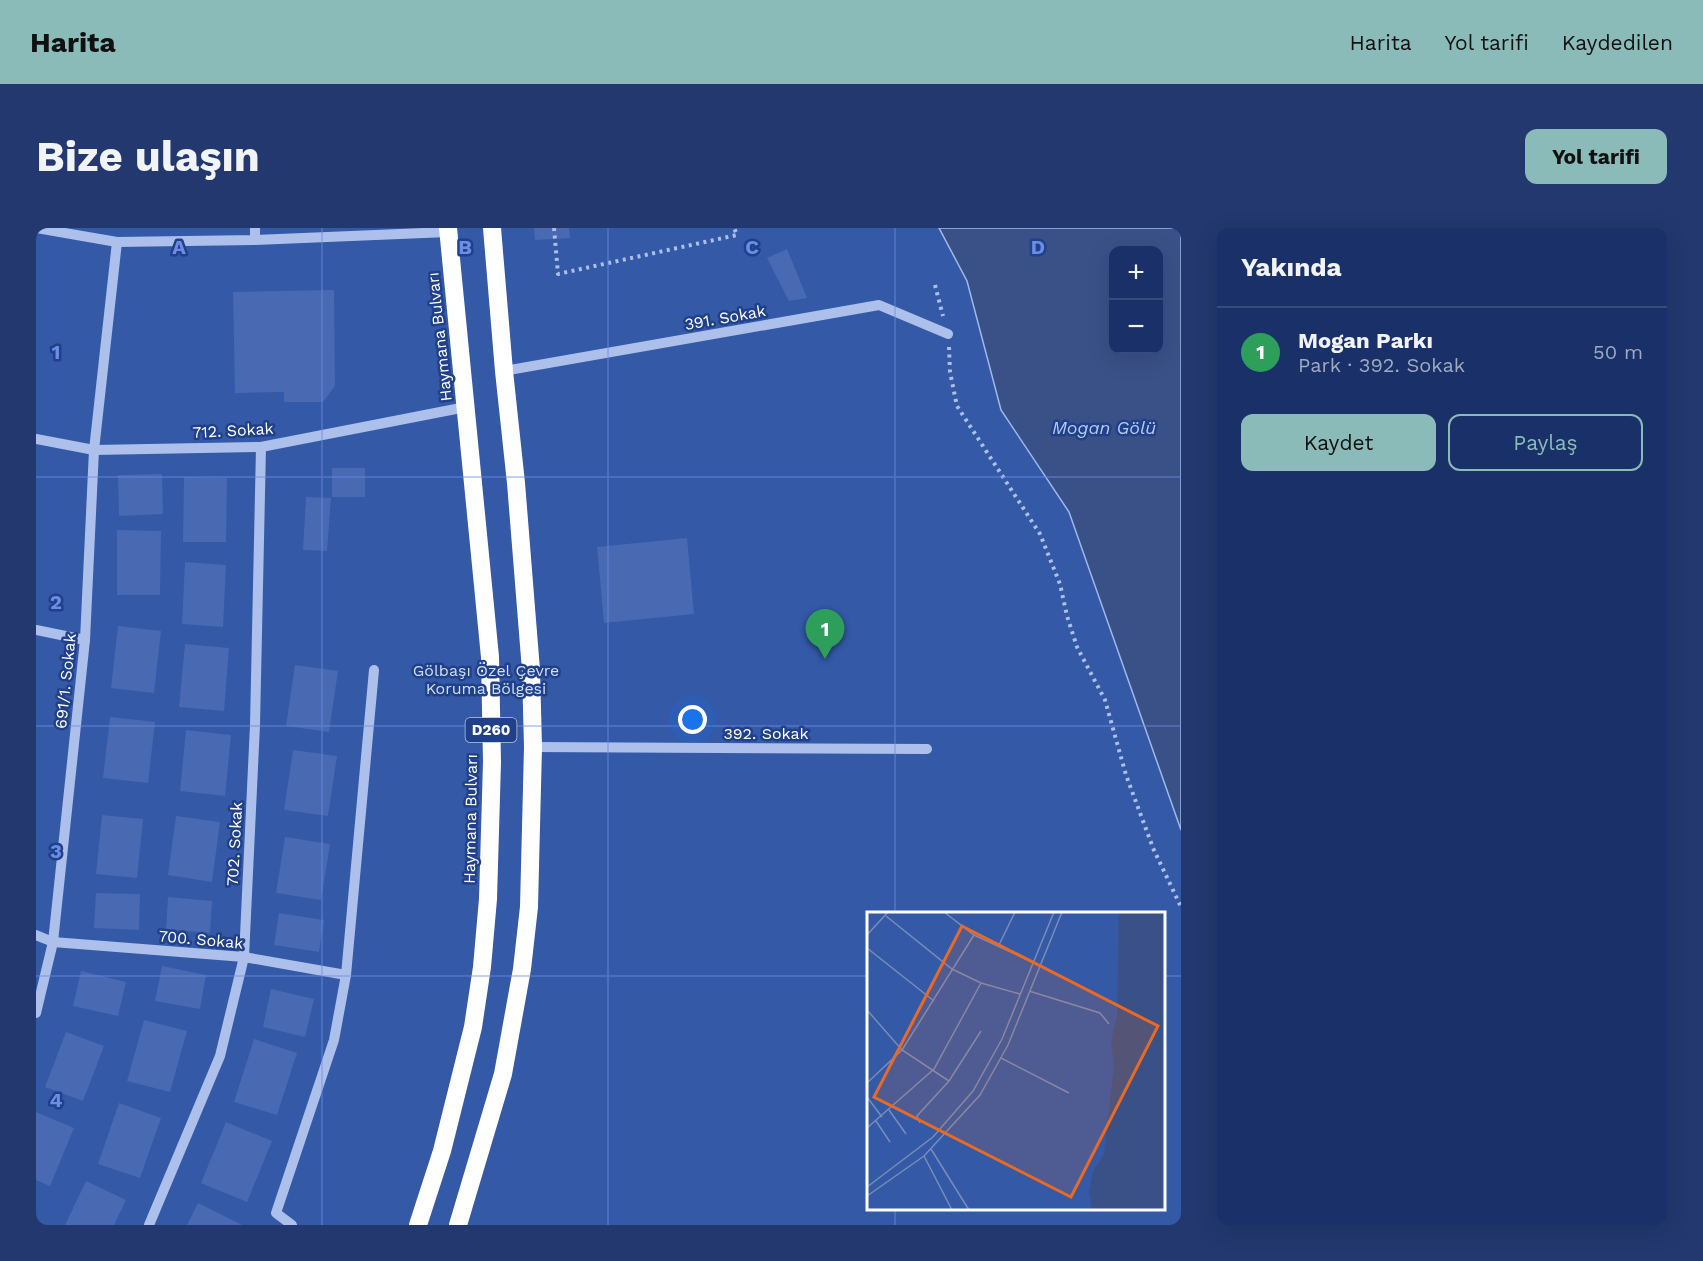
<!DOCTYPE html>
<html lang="tr">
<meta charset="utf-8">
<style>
body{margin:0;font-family:"Work Sans",sans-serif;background:#22386e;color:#f1f3f6}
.controls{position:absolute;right:18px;top:18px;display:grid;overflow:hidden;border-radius:12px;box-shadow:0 6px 24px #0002}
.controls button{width:54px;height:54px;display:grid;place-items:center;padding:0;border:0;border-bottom:2px solid #374b7c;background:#193068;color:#f1f3f6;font:30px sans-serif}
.you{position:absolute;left:657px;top:492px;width:21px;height:21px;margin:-15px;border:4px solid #fff;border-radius:50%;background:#1a73e8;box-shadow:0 0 0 9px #1a73e833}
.badge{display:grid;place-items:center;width:39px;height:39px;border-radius:50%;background:#8bbbb9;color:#fff;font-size:20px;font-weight:700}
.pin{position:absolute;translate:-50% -50px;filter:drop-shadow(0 2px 3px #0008)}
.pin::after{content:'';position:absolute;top:32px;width:21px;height:18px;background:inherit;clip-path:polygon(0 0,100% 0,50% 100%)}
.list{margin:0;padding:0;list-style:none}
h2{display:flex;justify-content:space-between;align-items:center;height:78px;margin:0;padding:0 24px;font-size:26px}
h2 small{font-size:20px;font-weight:400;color:#9fa9c0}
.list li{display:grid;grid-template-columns:39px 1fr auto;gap:18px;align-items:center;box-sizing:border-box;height:90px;padding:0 24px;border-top:2px solid #374b7c}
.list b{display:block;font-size:22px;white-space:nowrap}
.list p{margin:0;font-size:20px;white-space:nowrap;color:#9fa9c0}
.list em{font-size:20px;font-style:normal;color:#9fa9c0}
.actions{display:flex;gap:12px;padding:18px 24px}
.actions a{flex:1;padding:14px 0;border:2px solid #8bbbb9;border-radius:12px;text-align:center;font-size:21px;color:#8bbbb9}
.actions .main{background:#8bbbb9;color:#111}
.map{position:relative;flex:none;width:1145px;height:997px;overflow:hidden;border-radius:12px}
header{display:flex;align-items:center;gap:36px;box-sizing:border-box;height:84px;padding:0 30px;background:#8bbbb9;color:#111}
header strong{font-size:28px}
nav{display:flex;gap:33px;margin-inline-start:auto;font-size:21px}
.intro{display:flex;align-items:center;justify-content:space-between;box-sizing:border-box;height:144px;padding:0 36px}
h1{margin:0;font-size:42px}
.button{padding:15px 27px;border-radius:12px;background:#8bbbb9;color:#111;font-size:21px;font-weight:700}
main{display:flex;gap:36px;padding:0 36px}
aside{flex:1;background:#193068;border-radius:12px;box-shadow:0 6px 24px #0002}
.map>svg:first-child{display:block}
.green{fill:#3459a7;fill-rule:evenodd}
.water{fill:#3a5187;stroke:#a0b9ec;stroke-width:1.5;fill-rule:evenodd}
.building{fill:#4969b2}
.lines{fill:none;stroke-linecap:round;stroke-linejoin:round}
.path{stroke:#adc0eb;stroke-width:4;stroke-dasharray:3 4.5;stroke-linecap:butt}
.minor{stroke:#adc0eb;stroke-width:10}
.highway{stroke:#fff;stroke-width:18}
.grid{fill:none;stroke:#6c8ce6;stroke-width:1.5;stroke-opacity:0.55}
.labels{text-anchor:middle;stroke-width:5;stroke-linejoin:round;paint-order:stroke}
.shield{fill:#21408a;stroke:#bcc6dc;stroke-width:1.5}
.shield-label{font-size:15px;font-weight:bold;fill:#fff}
.street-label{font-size:16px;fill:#fff;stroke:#21408a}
.park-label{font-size:16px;fill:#d1def8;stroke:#21408a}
.water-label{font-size:18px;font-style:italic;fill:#b8cbf2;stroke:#21408a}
.inset-road{fill:none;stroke:#7a8cb9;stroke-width:1.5}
.view{fill:#ea6a24;fill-opacity:0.15;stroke:#ea6a24;stroke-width:3}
.inset-edge{fill:none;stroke:#fff;stroke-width:3}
.grid-label{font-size:20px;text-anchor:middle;font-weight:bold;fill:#6c8ce6;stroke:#21408a;stroke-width:5;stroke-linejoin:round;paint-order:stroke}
</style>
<header>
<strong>Harita</strong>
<nav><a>Harita</a><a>Yol tarifi</a><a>Kaydedilen</a></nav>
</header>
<div class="intro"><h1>Bize ulaşın</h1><a class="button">Yol tarifi</a></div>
<main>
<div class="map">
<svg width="1145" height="997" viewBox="0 0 1145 997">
<rect width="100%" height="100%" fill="#21408a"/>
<path class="green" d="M0 0H1145V997H0ZM1078 22H1122V122H1078ZM833 685H1128V980H833Z"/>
<path class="water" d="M903 0H1145V602L1033 284 965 182 931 53ZM1078 22H1122V122H1078Z"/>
<g class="building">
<polygon points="498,0 533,0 534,10 499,12"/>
<polygon points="751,21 771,70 753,73 731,30"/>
<polygon points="298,62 299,158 287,174 248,174 248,164 199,165 197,64"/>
<rect x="296" y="240" width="33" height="29"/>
<polygon points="126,246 127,286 83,288 82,247"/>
<polygon points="148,249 191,250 190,314 147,314"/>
<polygon points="270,269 295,270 291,323 267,322"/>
<polygon points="81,302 125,303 124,367 81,367"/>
<polygon points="651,310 658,386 568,395 561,319"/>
<polygon points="149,334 190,337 187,399 146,396"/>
<polygon points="82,398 125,403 118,465 75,460"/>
<polygon points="149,416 193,420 188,483 143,479"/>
<polygon points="259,437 302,443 293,504 250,498"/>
<polygon points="74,489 119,494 112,555 67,550"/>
<polygon points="150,502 195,507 189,568 144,563"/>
<polygon points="257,522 301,528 292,588 248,582"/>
<polygon points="66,587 107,591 101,650 60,646"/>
<polygon points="140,588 184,594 176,654 132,647"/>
<polygon points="249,609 294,616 285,672 240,665"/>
<polygon points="60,665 104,666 103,702 58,700"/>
<polygon points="132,669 176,673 174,705 130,701"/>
<polygon points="243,685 288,692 283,724 238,717"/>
<polygon points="126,738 170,747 164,781 119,773"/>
<polygon points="45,743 90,754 82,788 37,778"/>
<polygon points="235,761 278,771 269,809 227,799"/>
<polygon points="108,792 151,803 134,864 91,853"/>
<polygon points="30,804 68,818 47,873 9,859"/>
<polygon points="218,811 261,825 241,887 198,874"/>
<polygon points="83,875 125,890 104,950 62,936"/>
<polygon points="0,884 38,900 14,958 0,952"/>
<polygon points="190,894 236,913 211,974 165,955"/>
<polygon points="50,953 90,972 78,997 29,997"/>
<polygon points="162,975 206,997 151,997"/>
</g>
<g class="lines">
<g class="path">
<polyline points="518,0 522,46 701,7 698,0"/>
<polyline points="899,57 907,88"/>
<polyline points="913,119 914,144 921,178 1004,306 1024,356 1031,388 1041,419 1069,472 1090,547 1117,620 1145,679"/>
</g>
<g class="minor">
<polyline points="0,0 81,14 219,12 412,4"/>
<polyline points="219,0 219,12"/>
<polyline points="468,143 843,77 912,106"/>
<polyline points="0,211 58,222 225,219 430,179"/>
<polyline points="0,402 49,412"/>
<polyline points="497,519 891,521"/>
<polyline points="0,707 17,714 208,729 310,747"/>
<polyline points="0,785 17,714 49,412 58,222 81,14"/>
<polyline points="113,997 184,828 208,729 219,497 225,219"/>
<polyline points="256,997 240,985 298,812 310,747 338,442"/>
</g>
<g class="highway">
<polyline points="382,997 406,923 437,799 446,739 452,671 456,534 454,429 412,0"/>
<polyline points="422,997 467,846 486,741 493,679 497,519 495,442 480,255 468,143 456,0"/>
</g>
</g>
<path class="grid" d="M286 0V997M572 0V997M859 0V685M0 249H1145M0 498H1145M0 748H833M1128 748H1145M859 980V997"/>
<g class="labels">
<rect class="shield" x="429.5" y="490" width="51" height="24" rx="4.5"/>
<g class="shield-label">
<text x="455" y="507">D260</text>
</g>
<g class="street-label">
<text transform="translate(689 89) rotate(-10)" y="6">391. Sokak</text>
<text transform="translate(403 109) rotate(-96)" y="6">Haymana Bulvarı</text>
<text transform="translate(197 202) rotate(-3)" y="6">712. Sokak</text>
<text transform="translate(29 453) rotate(-84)" y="6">691/1. Sokak</text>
<text x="730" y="511">392. Sokak</text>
<text transform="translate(434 591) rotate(-89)" y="6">Haymana Bulvarı</text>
<text transform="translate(198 616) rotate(-87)" y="6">702. Sokak</text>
<text transform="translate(165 711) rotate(5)" y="6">700. Sokak</text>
</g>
<g class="park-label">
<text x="450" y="448">Gölbaşı Özel Çevre<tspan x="450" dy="18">Koruma Bölgesi</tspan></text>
</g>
<g class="water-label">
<text x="1068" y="206">Mogan Gölü</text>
</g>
</g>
<g transform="translate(831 684)">
<rect width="298" height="298" fill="#21408a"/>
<path d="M0 0H298V298H0Z" fill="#3459a7"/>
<path d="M252 0H298V298H225L222 280 226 259 237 242 247 153 244 129 250 104Z" fill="#3a5187"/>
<path class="inset-road" d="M77 0 107 23 165 50M19 4 85 57 114 71 153 82M0 23 21 0M131 35 148 0M0 36 67 89M162 79 233 101 242 112M0 98 35 138 82 169M134 146 202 181M0 171 35 138 107 23M0 185 15 205M22 198 39 222M9 209 23 230M53 211 50 204 82 169 114 119M0 216 67 157 114 71M64 237 102 298M57 244 85 298M0 275 66 225 106 179 135 127 187 0M0 284 57 244 113 183 141 133 195 0"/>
<path class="view" d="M95 14 291 114 204 285 7 185Z"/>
<rect width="298" height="298" class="inset-edge"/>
</g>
<g class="grid-label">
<text x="143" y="26">A</text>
<text x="429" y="26">B</text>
<text x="716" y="26">C</text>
<text x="1002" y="26">D</text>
<text x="20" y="131">1</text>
<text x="20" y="381">2</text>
<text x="20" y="630">3</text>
<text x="20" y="879">4</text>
</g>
</svg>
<div class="controls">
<button>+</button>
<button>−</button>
</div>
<div class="you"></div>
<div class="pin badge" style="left:789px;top:431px;background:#2e9e5b">1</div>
</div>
<aside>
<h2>Yakında<small></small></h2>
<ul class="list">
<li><span class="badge" style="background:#2e9e5b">1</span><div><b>Mogan Parkı</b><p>Park · 392. Sokak</p></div><em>50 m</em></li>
</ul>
<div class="actions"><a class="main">Kaydet</a><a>Paylaş</a></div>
</aside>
</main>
